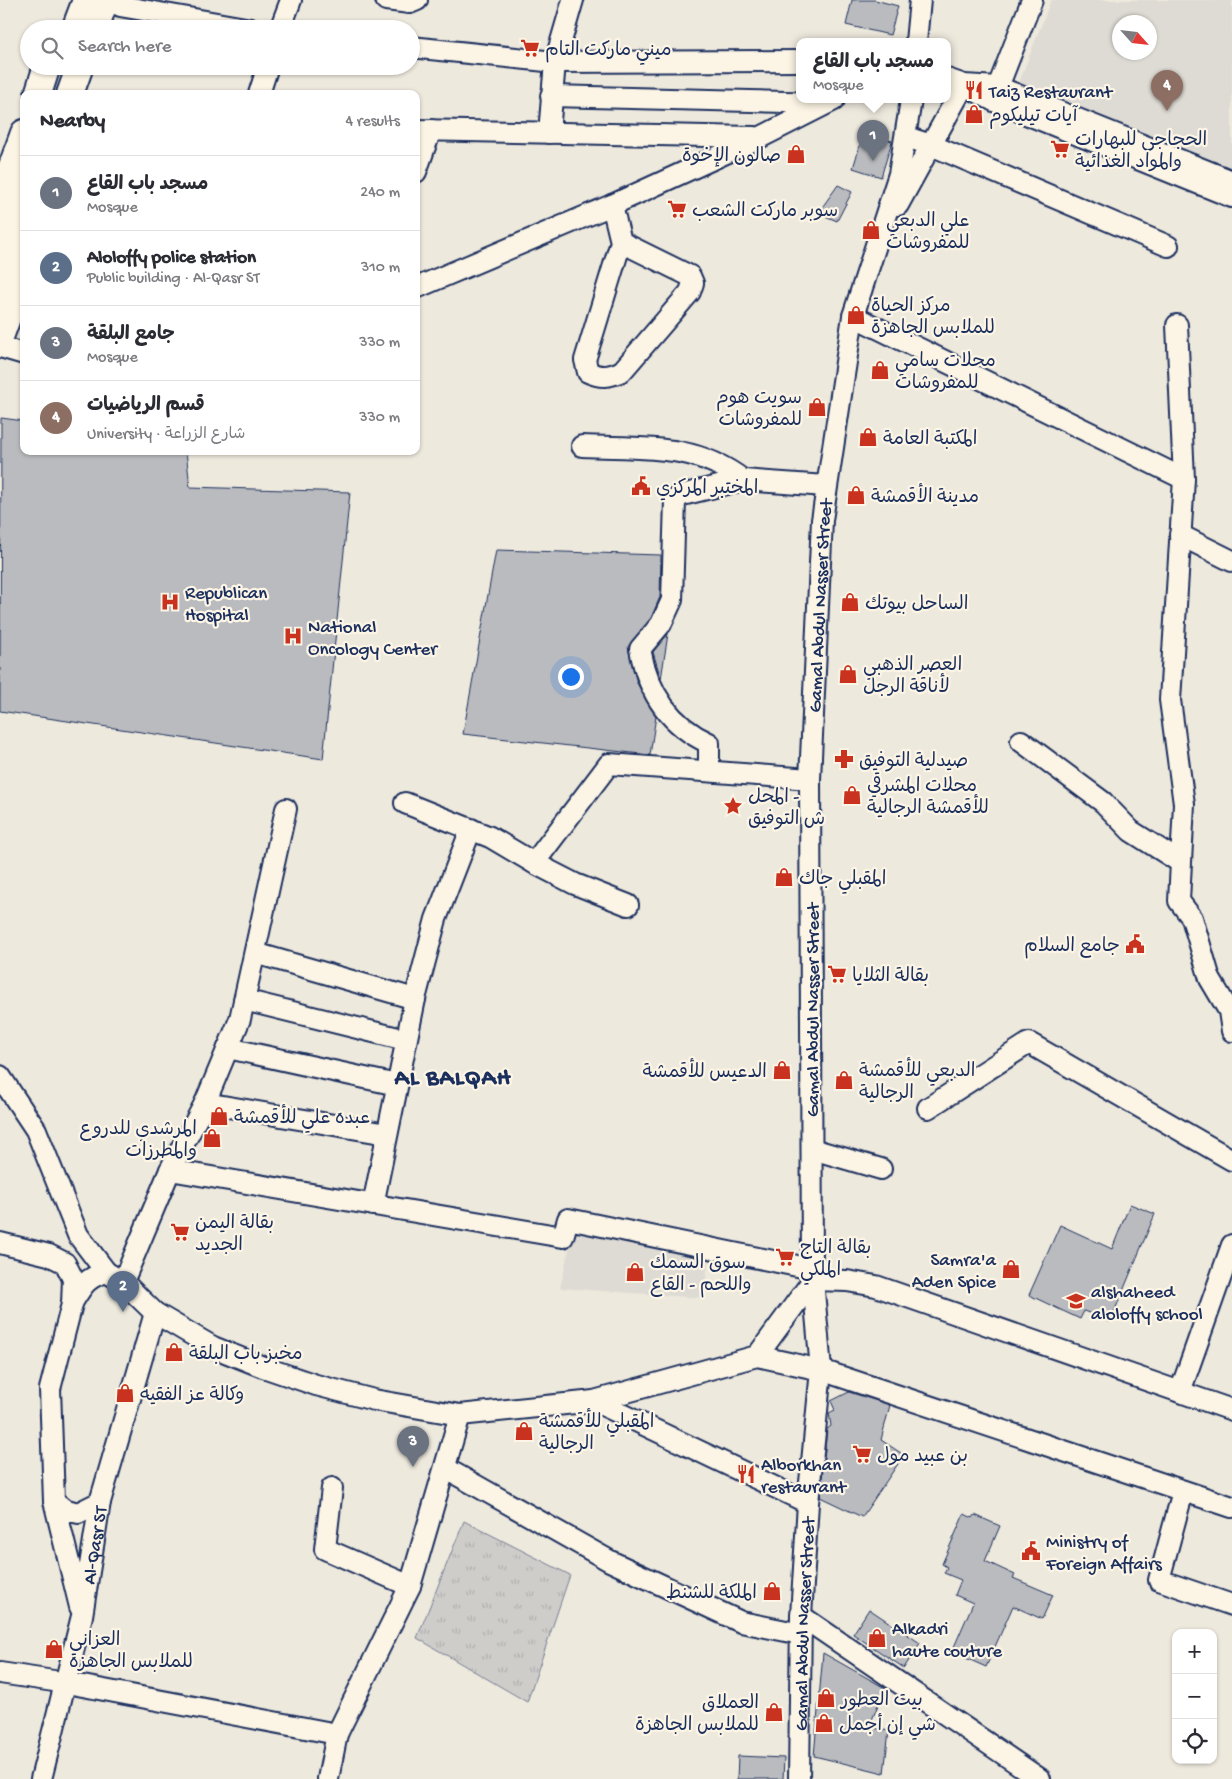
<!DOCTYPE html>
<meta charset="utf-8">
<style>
body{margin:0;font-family:"Gochi Hand","Playpen Sans Arabic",sans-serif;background:#f2f2f3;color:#2b2b33}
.controls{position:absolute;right:15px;bottom:15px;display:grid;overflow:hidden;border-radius:10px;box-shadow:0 1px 4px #0004}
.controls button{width:45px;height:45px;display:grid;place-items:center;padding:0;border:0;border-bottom:1px solid #e1e1e2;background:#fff;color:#2b2b33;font:25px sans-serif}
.compass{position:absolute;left:1112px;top:15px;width:45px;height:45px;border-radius:50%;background:#fff;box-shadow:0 1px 4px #0004;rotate:117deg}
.you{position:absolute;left:570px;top:676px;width:18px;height:18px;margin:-12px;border:4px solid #fff;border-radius:50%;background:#1a73e8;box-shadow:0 0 0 8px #1a73e833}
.badge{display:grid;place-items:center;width:32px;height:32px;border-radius:50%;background:#c8321e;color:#fff;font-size:16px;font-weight:700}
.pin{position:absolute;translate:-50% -41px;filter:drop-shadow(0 1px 2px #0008)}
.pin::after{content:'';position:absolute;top:26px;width:18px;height:15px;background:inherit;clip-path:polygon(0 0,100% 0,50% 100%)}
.popup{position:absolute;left:796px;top:38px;width:155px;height:65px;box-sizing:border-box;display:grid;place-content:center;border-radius:10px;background:#fff;filter:drop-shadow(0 1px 4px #0005);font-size:16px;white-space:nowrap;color:#7c7c81}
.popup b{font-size:19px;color:#2b2b33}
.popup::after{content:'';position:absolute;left:50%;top:100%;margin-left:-10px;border:10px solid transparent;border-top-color:#fff}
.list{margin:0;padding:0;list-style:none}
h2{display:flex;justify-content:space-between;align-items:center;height:65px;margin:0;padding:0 20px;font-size:21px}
h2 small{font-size:16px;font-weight:400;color:#7c7c81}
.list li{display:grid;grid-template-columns:32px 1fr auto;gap:15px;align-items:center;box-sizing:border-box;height:75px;padding:0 20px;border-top:1px solid #e1e1e2}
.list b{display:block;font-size:19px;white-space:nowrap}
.list p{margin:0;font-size:16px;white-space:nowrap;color:#7c7c81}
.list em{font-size:16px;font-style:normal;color:#7c7c81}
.icon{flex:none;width:28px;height:28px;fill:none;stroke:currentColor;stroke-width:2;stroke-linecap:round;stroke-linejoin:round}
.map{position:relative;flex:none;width:1232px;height:1779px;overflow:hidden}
.search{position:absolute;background:#fff;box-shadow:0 1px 4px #0004;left:20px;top:20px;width:400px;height:55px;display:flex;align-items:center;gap:12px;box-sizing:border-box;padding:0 18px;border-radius:28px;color:#7c7c81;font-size:19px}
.panel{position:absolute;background:#fff;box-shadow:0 1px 4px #0004;left:20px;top:90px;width:400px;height:365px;border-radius:10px}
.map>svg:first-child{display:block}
.built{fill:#dedbd4;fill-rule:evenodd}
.grass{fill:url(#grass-tufts);stroke:#757e94}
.building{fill:#babbbe;stroke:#1b2f5e}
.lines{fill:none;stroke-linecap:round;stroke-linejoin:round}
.minor-casing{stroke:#1b2f5e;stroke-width:24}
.major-casing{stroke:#1b2f5e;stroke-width:30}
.minor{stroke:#fcf5e5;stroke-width:20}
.major{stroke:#fcf5e5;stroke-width:26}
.labels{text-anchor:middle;stroke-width:4.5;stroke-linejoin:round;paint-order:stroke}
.poi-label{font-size:19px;fill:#1b2f5e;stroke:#fcf5e5;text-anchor:start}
.street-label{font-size:19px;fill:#1b2f5e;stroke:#fcf5e5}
.district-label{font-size:24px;font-weight:bold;letter-spacing:1px;fill:#1b2f5e;stroke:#fcf5e5}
</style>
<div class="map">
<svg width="1232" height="1779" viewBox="0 0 1232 1779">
<defs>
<pattern id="grass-tufts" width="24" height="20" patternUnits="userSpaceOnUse" patternTransform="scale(1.25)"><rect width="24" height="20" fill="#cfcdca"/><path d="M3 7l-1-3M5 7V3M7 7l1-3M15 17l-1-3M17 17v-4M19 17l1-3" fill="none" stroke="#b1b0b0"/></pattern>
</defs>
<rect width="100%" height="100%" fill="#eee9dd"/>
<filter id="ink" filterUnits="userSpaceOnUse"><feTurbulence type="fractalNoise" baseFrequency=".02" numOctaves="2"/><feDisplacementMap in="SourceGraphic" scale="10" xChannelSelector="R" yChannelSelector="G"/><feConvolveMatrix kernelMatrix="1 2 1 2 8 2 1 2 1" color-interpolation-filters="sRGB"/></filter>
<g filter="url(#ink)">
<g class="built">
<path d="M1051 0H1232V177L1015 93ZM1120 22H1150V52H1120Z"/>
<polygon points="574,1227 709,1257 703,1298 560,1288"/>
</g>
<polygon class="grass" points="464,1521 570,1575 527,1702 417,1638"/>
<g class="building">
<polygon points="852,0 875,0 898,6 890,35 846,25"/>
<polygon points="864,132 892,141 881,177 853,168"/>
<polygon points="838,185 852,192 837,221 818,213"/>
<polygon points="1,418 24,421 24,451 186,451 190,487 350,492 323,759 0,711"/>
<polygon points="496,550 661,555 660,597 651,618 628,647 637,683 656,716 650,755 463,734"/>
<polygon points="668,634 661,679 653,652"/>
<polygon points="1130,1204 1155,1214 1110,1322 1084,1311 1080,1319 1029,1295 1060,1225 1112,1249"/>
<polygon points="849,1392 890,1405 881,1440 904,1455 862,1517 820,1497 827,1429 831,1426 829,1413 835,1410 831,1401"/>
<polygon points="964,1514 973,1518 975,1515 1000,1526 985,1561 1015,1575 1013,1578 1053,1595 1042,1619 1013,1606 986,1667 959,1655 961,1651 954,1647 973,1603 955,1595 961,1580 944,1573 947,1567 942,1564"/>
<polygon points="869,1609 920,1643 904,1668 853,1634"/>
<polygon points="823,1653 885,1688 869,1727 889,1731 884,1773 814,1756"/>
<polygon points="738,1756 784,1758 783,1779 737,1779"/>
</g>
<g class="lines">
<g class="minor-casing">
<g id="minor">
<polyline points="386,0 410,3 417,0"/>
<polyline points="120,6 251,29"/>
<polyline points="280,29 291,0"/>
<polyline points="916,42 920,0"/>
<polyline points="411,47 555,62 799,61"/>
<polyline points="947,79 964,85 998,87 1232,181"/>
<polyline points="998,87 1032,0"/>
<polyline points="970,88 994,101 1232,197"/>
<polyline points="259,94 268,66"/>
<polyline points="551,96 824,103"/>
<polyline points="416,130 754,137"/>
<polyline points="549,133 555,62 573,0"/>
<polyline points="906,137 931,145 1168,246"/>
<polyline points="416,172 431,130"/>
<path d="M612 205 621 242 585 360 588 372C601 378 609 377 622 371L690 292 693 283 690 276 621 242"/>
<polyline points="898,205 964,85"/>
<polyline points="416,288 612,205 761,137 834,100"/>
<polyline points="853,316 1184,479"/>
<polyline points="1177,325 1184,479 1170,700 1184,804 1179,901 1192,918 1210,979 1229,1011 1232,1031"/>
<polyline points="0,347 24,354"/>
<path d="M582 446C640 449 694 442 743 480"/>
<polyline points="1180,535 1232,561"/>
<polyline points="1021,741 1103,802 1131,831 1180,862"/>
<path d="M709 771V743C669 725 648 692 640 649L661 624 672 600 675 500 682 495 743 480 826 486"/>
<polyline points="405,803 490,837 534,863 575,884 628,905"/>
<polyline points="534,863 609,764 810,779"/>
<polyline points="255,953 415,999"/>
<polyline points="244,1000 406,1040"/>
<polyline points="228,1048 397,1085"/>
<polyline points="0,1076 36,1130 78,1235 106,1272 123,1282 155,1313 213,1347 263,1367 316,1385 374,1400 460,1415 594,1401 757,1356 821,1370 1232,1507"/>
<polyline points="205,1103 387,1134"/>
<polyline points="928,1108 1029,1043 1232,1160"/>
<polyline points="812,1149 881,1169"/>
<polyline points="170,1170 563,1237 568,1219 812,1269"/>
<polyline points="373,1205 415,999 436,919 471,829"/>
<polyline points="0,1243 49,1255 65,1263 73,1279 72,1304 50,1389 54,1501 80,1607"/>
<polyline points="813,1280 847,1281 876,1286 1232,1410"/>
<polyline points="123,1282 170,1170 205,1103 240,1019 286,809"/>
<path d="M72 1303C83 1285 86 1278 106 1272"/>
<polyline points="757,1356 813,1280"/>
<polyline points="1180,1392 1232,1245"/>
<polyline points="594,1401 808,1503"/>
<polyline points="445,1468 610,1561 741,1622 801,1634"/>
<polyline points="332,1488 325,1549 410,1586"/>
<polyline points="1183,1491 1159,1580 1232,1605"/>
<polyline points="54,1501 64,1509 78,1513 100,1502"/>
<polyline points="801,1616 1040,1779"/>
<polyline points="0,1673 67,1683 337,1734"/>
<path id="s1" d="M41 1779 82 1616 100 1502 155 1313"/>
<polyline points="328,1779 337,1734 410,1586 460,1415"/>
<path id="s2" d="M799 1779 801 1616 808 1503 821 1370 812 1269 810 779 822 520 853 316 899 174 911 100"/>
</g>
</g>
<g class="major-casing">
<g id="major">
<polyline points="75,29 86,0"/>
<polyline points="95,29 105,0"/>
<polyline points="38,94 47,66"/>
<polyline points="70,94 80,66"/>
<polyline points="2,194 24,133"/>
<polyline points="0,243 24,176"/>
<polyline points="0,291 24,224"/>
<polyline points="0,337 24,272"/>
</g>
</g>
<use href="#minor" class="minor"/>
<use href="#major" class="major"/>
</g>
</g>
<defs>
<g id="supermarket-bare" transform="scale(1.5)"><path d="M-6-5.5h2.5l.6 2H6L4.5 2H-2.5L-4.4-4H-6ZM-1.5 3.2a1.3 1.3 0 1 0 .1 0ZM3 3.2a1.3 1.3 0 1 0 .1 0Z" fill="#c8321e" stroke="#fcf5e5" stroke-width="2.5" paint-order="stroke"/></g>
<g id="restaurant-bare" transform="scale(1.5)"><path d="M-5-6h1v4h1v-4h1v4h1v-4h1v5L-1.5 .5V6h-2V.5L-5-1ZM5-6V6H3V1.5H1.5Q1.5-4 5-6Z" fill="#c8321e" stroke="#fcf5e5" stroke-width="2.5" paint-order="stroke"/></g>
<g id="shop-bare" transform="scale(1.5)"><path d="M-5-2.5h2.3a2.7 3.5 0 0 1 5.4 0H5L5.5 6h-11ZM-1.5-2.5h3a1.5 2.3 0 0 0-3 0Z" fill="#c8321e" stroke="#fcf5e5" stroke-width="2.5" paint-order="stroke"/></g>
<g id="civic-bare" transform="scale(1.5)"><path d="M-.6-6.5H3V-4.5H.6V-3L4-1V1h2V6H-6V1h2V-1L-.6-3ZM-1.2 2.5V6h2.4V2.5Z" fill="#c8321e" stroke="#fcf5e5" stroke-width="2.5" paint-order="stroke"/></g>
<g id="hospital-bare" transform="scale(1.5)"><path d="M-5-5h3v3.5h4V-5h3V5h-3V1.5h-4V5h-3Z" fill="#c8321e" stroke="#fcf5e5" stroke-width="2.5" paint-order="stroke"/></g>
<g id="pharmacy-bare" transform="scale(1.5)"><path d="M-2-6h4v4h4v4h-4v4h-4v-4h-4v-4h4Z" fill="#c8321e" stroke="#fcf5e5" stroke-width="2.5" paint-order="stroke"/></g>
<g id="sight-bare" transform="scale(1.5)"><path d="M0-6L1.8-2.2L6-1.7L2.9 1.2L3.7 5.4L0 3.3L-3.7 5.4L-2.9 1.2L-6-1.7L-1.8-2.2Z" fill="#c8321e" stroke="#fcf5e5" stroke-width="2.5" paint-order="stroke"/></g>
<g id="school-bare" transform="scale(1.5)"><path d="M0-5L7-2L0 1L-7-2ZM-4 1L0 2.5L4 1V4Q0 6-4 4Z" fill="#c8321e" stroke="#fcf5e5" stroke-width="2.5" paint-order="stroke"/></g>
</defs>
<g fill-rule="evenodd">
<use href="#supermarket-bare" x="530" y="48"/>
<use href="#restaurant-bare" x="974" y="90"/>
<use href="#shop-bare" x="974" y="114"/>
<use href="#supermarket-bare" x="1060" y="149"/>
<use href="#shop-bare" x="796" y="154"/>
<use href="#supermarket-bare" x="677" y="209"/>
<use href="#shop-bare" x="871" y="230"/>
<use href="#shop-bare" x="856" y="315"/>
<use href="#shop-bare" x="880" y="370"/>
<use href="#shop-bare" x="817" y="407"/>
<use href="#shop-bare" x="868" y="437"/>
<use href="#civic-bare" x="641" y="486"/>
<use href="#shop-bare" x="856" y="495"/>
<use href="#hospital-bare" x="170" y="602"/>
<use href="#shop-bare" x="850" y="602"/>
<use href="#hospital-bare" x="293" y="636"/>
<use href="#shop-bare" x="848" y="674"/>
<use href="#pharmacy-bare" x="844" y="759"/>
<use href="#shop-bare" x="852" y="795"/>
<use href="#sight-bare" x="733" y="806"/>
<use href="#shop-bare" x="784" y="877"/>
<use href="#civic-bare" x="1135" y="944"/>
<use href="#supermarket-bare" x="837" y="974"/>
<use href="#shop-bare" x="782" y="1070"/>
<use href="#shop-bare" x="844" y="1080"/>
<use href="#shop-bare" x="219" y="1116"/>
<use href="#shop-bare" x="212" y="1138"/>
<use href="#supermarket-bare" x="180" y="1232"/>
<use href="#supermarket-bare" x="785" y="1257"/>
<use href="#shop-bare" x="1011" y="1269"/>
<use href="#shop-bare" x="635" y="1272"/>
<use href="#school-bare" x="1076" y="1301"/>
<use href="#shop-bare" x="174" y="1352"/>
<use href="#shop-bare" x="125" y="1393"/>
<use href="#shop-bare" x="524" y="1431"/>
<use href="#supermarket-bare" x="862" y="1454"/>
<use href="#restaurant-bare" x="746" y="1474"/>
<use href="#civic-bare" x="1031" y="1551"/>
<use href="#shop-bare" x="772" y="1591"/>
<use href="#shop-bare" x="877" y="1638"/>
<use href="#shop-bare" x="54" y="1649"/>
<use href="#shop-bare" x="826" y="1698"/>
<use href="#shop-bare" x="774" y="1712"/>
<use href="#shop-bare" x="824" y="1723"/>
</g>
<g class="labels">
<g class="poi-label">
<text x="545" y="55">ميني ماركت التام</text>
<text x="989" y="97">Taiz Restaurant</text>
<text x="989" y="121">آيات تيليكوم</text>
<text x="1075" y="145">الحجاجي للبهارات<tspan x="1075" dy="22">والمواد الغذائية</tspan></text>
<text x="781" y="161" text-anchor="end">صالون الإخوة</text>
<text x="692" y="216">سوبر ماركت الشعب</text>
<text x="886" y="226">علي الدبعي<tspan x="886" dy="22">للمفروشات</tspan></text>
<text x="871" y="311">مركز الحياة<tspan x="871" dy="22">للملابس الجاهزة</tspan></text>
<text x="895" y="366">محلات سامي<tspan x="895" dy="22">للمفروشات</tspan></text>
<text x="802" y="403" text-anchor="end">سويت هوم<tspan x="802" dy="22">للمفروشات</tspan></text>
<text x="883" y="444">المكتبة العامة</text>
<text x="656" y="493">المختبر المركزي</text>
<text x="871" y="502">مدينة الأقمشة</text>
<text x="185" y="598">Republican<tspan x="185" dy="22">Hospital</tspan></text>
<text x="865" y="609">الساحل بيوتك</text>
<text x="308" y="632">National<tspan x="308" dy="22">Oncology Center</tspan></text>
<text x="863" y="670">العصر الذهبي<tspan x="863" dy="22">لأناقة الرجل</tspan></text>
<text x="859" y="766">صيدلية التوفيق</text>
<text x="867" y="791">محلات المشرقي<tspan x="867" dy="22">للأقمشة الرجالية</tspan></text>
<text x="748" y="802">المحل -<tspan x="748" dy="22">ش التوفيق</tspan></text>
<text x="799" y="884">المقبلي جاك</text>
<text x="1120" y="951" text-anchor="end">جامع السلام</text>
<text x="852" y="981">بقالة الثلايا</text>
<text x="859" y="1076">الدبعي للأقمشة<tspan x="859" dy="22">الرجالية</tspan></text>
<text x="767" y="1077" text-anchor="end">الدعيس للأقمشة</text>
<text x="234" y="1123">عبده علي للأقمشة</text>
<text x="197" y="1134" text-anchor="end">المرشدي للدروع<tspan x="197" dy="22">والمطرزات</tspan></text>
<text x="195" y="1228">بقالة اليمن<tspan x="195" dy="22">الجديد</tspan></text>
<text x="800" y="1253">بقالة التاج<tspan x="800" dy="22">الملكي</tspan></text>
<text x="996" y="1265" text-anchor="end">Samra'a<tspan x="996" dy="22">Aden Spice</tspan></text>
<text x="650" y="1268">سوق السمك<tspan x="650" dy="22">واللحم - القاع</tspan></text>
<text x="1091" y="1297">alshaheed<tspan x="1091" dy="22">aloloffy school</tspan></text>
<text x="189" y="1359">مخبز باب البلقة</text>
<text x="140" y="1400">وكالة عز الفقيه</text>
<text x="539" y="1427">المقبلي للأقمشة<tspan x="539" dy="22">الرجالية</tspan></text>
<text x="877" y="1461">بن عبيد مول</text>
<text x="761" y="1470">Alborkhan<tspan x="761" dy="22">restaurant</tspan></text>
<text x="1046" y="1547">Ministry of<tspan x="1046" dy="22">Foreign Affairs</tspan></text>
<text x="757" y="1598" text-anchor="end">الملكة للشنط</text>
<text x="892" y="1634">Alkadri<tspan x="892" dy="22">haute couture</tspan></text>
<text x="69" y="1645">العزاني<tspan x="69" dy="22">للملابس الجاهزة</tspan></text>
<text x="841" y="1705">بيت العطور</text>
<text x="759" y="1708" text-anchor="end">العملاق<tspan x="759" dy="22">للملابس الجاهزة</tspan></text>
<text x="839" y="1730">شي إن أجمل</text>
</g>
<g class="street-label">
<text dy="7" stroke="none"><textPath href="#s2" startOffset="1175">Gamal Abdul Nasser Street</textPath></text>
<text transform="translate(811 1010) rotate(-90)" y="7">Gamal Abdul Nasser Street</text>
<text dy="7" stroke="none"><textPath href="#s1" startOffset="240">Al-Qasr ST</textPath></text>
<text dy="7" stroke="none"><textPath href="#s2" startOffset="155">Gamal Abdul Nasser Street</textPath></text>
</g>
<g class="district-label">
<text x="453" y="1084">AL BALQAH</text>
</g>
</g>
</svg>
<div class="controls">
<button>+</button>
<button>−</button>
<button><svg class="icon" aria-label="locate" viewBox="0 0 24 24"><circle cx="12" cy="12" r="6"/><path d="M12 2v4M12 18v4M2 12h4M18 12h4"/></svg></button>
</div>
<svg class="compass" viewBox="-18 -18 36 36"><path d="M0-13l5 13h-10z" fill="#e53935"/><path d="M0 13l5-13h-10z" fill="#7c7c81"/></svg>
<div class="you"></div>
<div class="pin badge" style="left:873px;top:161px;background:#6b7280">1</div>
<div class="popup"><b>مسجد باب القاع</b>Mosque</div>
<div class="pin badge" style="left:123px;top:1312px;background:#5c6f8a">2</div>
<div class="pin badge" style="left:413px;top:1467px;background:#6b7280">3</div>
<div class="pin badge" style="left:1167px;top:111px;background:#8d6e63">4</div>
<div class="search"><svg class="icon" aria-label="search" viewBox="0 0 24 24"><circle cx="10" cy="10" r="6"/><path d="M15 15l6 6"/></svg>Search here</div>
<section class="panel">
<h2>Nearby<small>4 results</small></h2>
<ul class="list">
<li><span class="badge" style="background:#6b7280">1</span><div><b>مسجد باب القاع</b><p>Mosque</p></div><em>240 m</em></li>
<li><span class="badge" style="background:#5c6f8a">2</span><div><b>Aloloffy police station</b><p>Public building · Al-Qasr ST</p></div><em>310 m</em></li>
<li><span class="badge" style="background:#6b7280">3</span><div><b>جامع البلقة</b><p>Mosque</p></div><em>330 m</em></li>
<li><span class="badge" style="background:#8d6e63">4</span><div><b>قسم الرياضيات</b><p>University · شارع الزراعة</p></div><em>330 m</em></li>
</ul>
</section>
</div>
